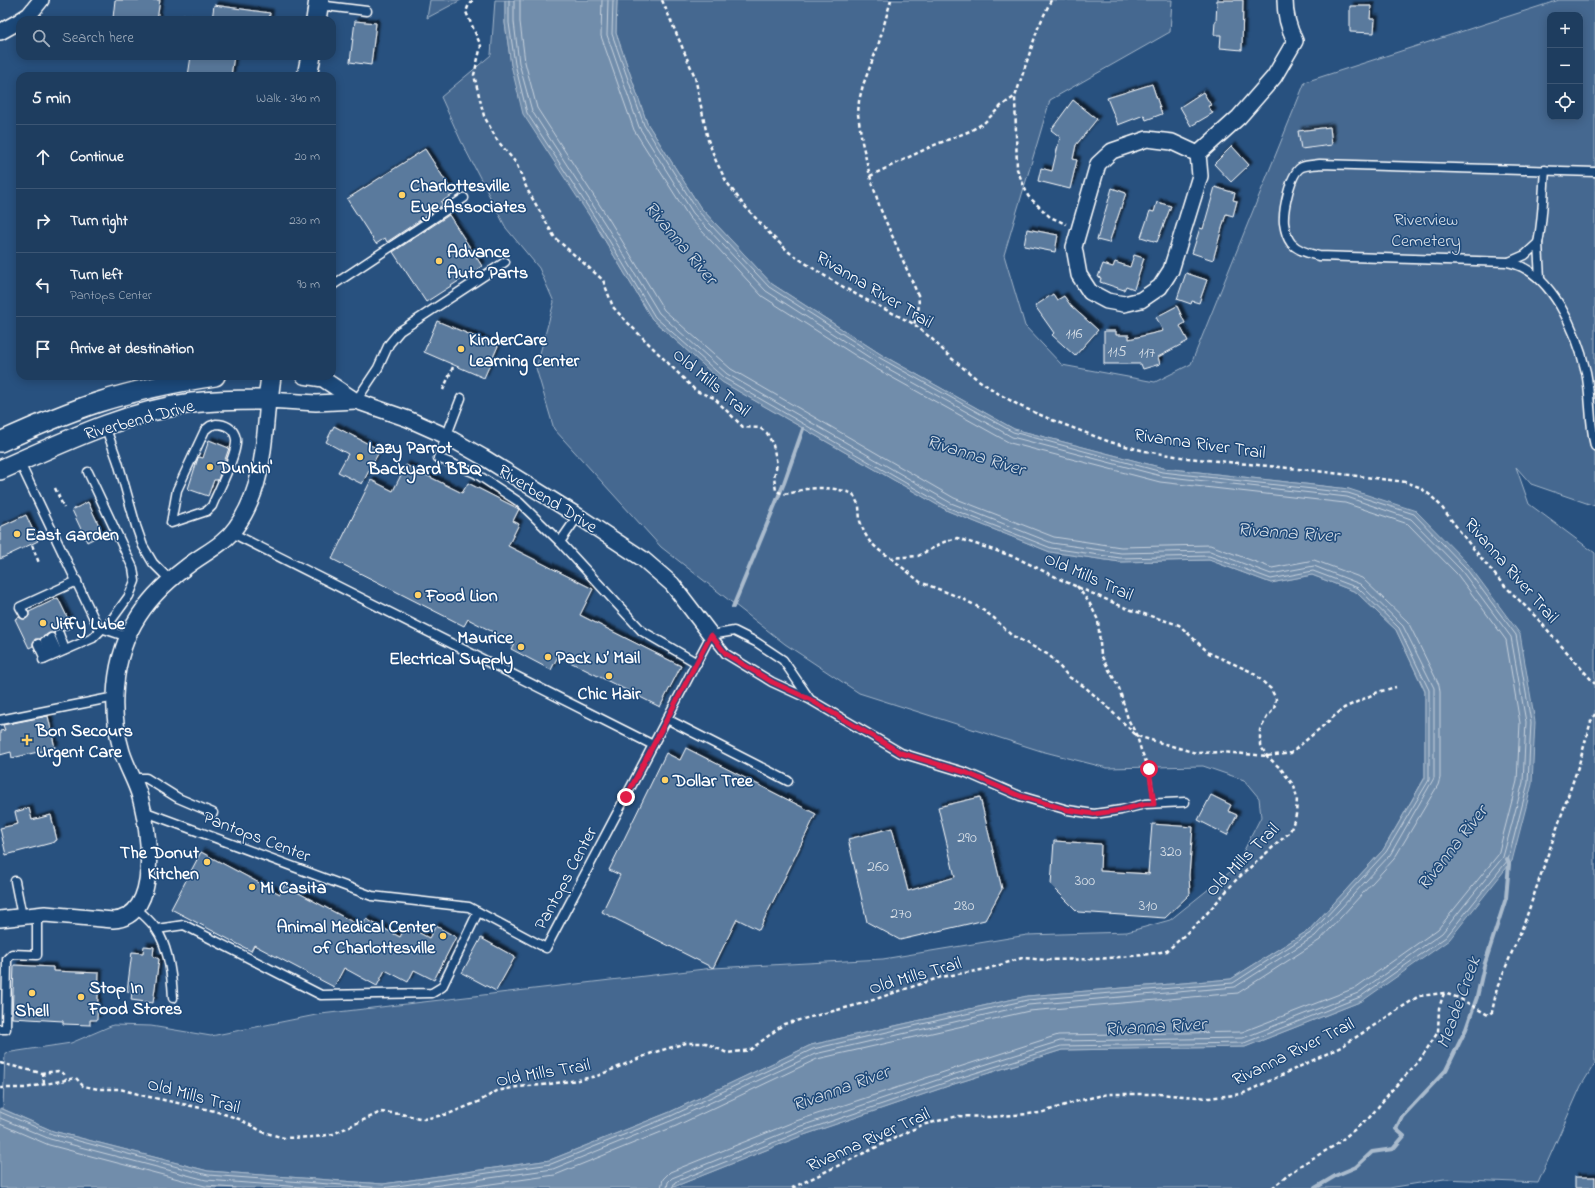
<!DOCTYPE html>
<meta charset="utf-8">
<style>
body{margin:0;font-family:"Indie Flower",sans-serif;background:#264465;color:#f1f3f6}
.controls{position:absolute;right:12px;top:12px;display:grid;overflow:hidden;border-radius:8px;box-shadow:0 2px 10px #0003}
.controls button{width:36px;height:36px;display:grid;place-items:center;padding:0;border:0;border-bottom:1px solid #3c5674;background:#1e3d5f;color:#f1f3f6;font:20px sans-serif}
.stop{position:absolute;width:12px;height:12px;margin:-9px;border:3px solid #e11d48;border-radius:50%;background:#fff}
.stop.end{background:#e11d48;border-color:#fff;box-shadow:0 1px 4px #0008}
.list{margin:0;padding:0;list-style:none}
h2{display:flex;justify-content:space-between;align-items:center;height:52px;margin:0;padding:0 16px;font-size:17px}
h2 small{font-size:13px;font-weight:400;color:#a1aebd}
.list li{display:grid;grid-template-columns:26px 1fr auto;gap:12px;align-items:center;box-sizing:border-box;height:64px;padding:0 16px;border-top:1px solid #3c5674}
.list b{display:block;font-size:15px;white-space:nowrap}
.list p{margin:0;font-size:13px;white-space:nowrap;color:#a1aebd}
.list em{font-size:13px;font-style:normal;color:#a1aebd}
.icon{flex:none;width:22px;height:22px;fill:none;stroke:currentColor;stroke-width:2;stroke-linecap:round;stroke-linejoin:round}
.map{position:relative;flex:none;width:1595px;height:1188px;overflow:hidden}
.search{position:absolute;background:#1e3d5f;box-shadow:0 2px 10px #0003;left:16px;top:16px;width:320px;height:44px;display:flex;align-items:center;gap:10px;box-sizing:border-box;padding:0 14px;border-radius:12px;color:#a1aebd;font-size:15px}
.panel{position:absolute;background:#1e3d5f;box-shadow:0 2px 10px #0003;left:16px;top:72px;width:320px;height:308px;border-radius:12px}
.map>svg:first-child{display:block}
.green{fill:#446890;stroke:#a2b4c8;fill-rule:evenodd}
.water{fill:#718dab;stroke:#aabbcd}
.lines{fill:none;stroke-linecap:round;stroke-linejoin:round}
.shore{stroke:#c6d1dd;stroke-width:1}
.stream{stroke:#aabbcd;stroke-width:4}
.building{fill:#5a7a9d;stroke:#fff;filter:url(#shadow)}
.service-casing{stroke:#fff;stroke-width:11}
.minor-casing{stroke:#fff;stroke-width:18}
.tertiary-casing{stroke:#fff;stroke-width:22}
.path{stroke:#fff;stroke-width:2.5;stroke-dasharray:4 3;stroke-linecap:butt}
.service{stroke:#1f4a7a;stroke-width:8}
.minor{stroke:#1f4a7a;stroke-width:15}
.tertiary{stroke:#1f4a7a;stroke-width:19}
.route{stroke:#e11d48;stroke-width:5}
.poi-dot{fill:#ffd166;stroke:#1f4a7a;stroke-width:1.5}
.labels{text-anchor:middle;stroke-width:3;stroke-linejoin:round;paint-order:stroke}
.number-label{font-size:16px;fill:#d6dee6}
.poi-label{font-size:18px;font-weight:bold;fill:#fff;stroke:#1f4a7a;text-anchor:start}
.park-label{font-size:18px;fill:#dae1e9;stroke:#1f4a7a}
.street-label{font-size:18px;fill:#fff;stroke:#1f4a7a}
.water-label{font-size:19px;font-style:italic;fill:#d4dde6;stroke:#1f4a7a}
</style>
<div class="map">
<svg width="1595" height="1188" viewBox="0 0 1595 1188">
<defs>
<filter id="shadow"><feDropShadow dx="3.5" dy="-3.5" stdDeviation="1" flood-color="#0009"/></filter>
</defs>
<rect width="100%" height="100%" fill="#28517f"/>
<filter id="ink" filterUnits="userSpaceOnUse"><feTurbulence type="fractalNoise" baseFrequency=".025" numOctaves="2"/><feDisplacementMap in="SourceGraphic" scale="8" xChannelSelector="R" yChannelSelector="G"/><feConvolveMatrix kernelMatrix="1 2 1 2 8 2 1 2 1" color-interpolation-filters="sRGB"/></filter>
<g filter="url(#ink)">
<g class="green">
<polygon points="430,0 461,0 427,18"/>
<polygon points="495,0 505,0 505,23 511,65 598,229 652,319 722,382 948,511 1050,552 1120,562 1209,560 1271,583 1312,575 1356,592 1396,630 1425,692 1425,777 1383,850 1309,930 1231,979 1027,996 811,1045 670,1112 550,1160 383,1184 208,1171 53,1131 3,1109 5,1053 71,1043 113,1025 151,1026 211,1036 321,1014 713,968 883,959 1027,935 1127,932 1170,920 1235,868 1261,817 1259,798 1244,780 1203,766 1107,768 1041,751 859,693 785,644 661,547 554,429 536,368 554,302 539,268 506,228 461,141 441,97 491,55"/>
<path d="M617 0H1172L1170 32 1050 100 1004 255 1025 326 1062 365 1155 382 1191 364 1305 82 1559 0H1595V506L1531 484 1516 467 1529 504 1595 553V1063L1581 1086 1538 1183 1444 1179 1389 1188H671L801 1136 954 1084 1062 1050 1245 1047 1362 1001 1512 861 1349 489 1163 468 1014 429 882 355 772 284 700 207 647 123 616 33ZM1550 15H1580V117H1550Z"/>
</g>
<polygon class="water" points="505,0 617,0 616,33 647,123 700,207 772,284 882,355 1014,429 1163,468 1349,489 1416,511 1468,564 1520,634 1535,722 1532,784 1512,861 1449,940 1362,1001 1245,1047 1062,1050 954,1084 801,1136 671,1188 0,1188 0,1108 53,1131 208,1171 383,1184 550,1160 670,1112 811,1045 1027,996 1231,979 1309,930 1383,850 1425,778 1425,691 1396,630 1356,592 1312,575 1271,583 1209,560 1120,562 1050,552 948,511 722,382 652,319 598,229 523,114 511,65 505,23"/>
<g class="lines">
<g class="shore">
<polyline points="602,0 601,36 634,130 689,217 762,296 875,368 1010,443 1160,482 1345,503 1408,524 1457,574 1506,640 1520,723 1517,781 1498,855 1438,929 1355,988 1242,1032 1058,1035 950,1070 796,1121 670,1172 663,1179 661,1188"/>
<polyline points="608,0 607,35 639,127 693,213 766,291 878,363 1012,437 1161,476 1347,497 1411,519 1461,570 1511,637 1526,722 1523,782 1503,857 1442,933 1358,993 1243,1038 1060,1041 952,1075 798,1127 672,1178 668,1182 667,1188"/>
<polyline points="613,0 612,34 644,125 697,210 769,287 880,358 1013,432 1162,472 1348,493 1414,514 1465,567 1516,635 1531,722 1528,783 1508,860 1446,937 1360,997 1244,1043 1061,1046 953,1080 800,1132 675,1182 672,1188"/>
<polyline points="0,1112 52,1134 208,1175 383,1188 551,1164 671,1116 813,1049 1027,1000 1233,983 1312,932 1386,852 1429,780 1429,690 1399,628 1358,588 1313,571 1271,579 1209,556 1120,558 1051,548 949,508 724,378 655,317 601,227 527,113 515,64 509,23 509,0"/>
<polyline points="0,1118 50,1139 206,1180 316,1188"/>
<polyline points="0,1124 49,1145 205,1186 235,1188"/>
<polyline points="419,1188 553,1169 673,1120 815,1054 1028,1005 1235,987 1315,936 1390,855 1434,778 1434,688 1403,626 1360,584 1314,566 1271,574 1210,551 1121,553 1052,543 951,503 727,374 659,313 605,224 532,111 519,63 514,22 514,0"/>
<polyline points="462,1188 555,1175 676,1126 817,1059 1029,1011 1238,993 1320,940 1394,859 1438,785 1440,778 1440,692 1439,685 1408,622 1362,578 1314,560 1272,568 1210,545 1121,547 1054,537 954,498 731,369 664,310 610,221 537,108 525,62 520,22 520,0"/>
</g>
<g class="stream">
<polyline points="733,607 784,483 803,429"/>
<polyline points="1315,1188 1337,1175 1356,1167 1372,1152 1393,1149 1404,1136 1396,1129 1402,1117 1446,1070 1466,1029 1477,997 1484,966 1506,898 1509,864 1507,859"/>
</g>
</g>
<g class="building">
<polygon points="115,0 160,0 157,20 125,20 113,18"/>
<polygon points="1217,0 1243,0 1242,50 1220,48 1221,35 1214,35 1215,22 1216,22"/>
<polygon points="214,5 270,13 269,20 212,20"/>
<polygon points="1350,6 1371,6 1370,19 1375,19 1374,33 1350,32"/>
<polygon points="355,21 376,23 371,65 350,62"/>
<polygon points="191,56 234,56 231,76 188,76"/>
<polygon points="1152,84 1162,114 1146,120 1144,115 1118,125 1107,98"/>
<polygon points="1203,92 1211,105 1208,106 1213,113 1191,126 1180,107"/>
<polygon points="1073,100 1097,119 1076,145 1073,159 1077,160 1070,189 1038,181 1041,168 1052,171 1060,137 1051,130"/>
<polygon points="1330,127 1332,145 1301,149 1298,131"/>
<polygon points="1232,146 1249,165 1231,182 1214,164"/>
<polygon points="425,149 454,194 441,202 443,205 387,242 385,238 376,244 347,199"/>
<polygon points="1215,187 1235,193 1233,200 1237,201 1233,216 1226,214 1213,260 1192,253 1200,228 1203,229"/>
<polygon points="1112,188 1126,193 1109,243 1097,240"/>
<polygon points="1157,202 1171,206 1157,242 1141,237 1150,211 1154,212"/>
<polygon points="449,215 482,266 426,302 393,252"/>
<polygon points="1027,229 1058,235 1055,252 1024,246"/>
<polygon points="1134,255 1144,258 1134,289 1126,286 1124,290 1100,282 1101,278 1098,277 1103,264 1113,267 1115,262 1130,267"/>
<polygon points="1186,273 1207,280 1199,303 1192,301 1191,304 1177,299"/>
<polygon points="1053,294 1057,300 1064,296 1071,306 1098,330 1075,356 1052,335 1054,333 1035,306"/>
<polygon points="1177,306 1185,323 1180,326 1188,341 1158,357 1160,364 1143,369 1141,364 1104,364 1104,331 1116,331 1116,335 1129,335 1129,339 1163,331 1156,317"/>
<polygon points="437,321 498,346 484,378 424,352"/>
<polygon points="334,426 380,450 362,484 338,472 348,454 326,442"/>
<polygon points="209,440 229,448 218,480 214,480 208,496 188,489 198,458 199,457 203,458"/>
<polygon points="406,465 462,493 468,483 517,508 519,509 513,521 519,524 508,546 593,589 580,615 681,666 660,707 558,656 551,670 511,649 514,643 468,619 464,626 332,559 371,480 393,491"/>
<polygon points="88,502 103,534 87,542 72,510"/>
<polygon points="26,515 38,541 0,559 0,527"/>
<polygon points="58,598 72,627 64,631 60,629 57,629 54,633 49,633 40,639 35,639 33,643 33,646 29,648 15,619 19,617 22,619 26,619 29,616 29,612"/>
<polygon points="48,716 55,748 12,758 11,752 0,755 0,731 5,730 3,725"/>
<polygon points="686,748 816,814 759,930 737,919 713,968 602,912 620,875 609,870 666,753 680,760"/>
<polygon points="1211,795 1231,805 1228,811 1237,815 1227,835 1198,820"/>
<polygon points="980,797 1002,889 985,920 900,940 867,922 848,839 892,828 908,891 955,877 938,807"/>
<polygon points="29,808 32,820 51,815 57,840 55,841 55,842 6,855 0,828 18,824 15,812"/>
<polygon points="1152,824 1193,827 1189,875 1190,894 1165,918 1078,912 1051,885 1054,841 1101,844 1100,871 1150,874 1148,873"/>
<polygon points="201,852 280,894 284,885 362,927 366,919 400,937 406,926 429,938 436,926 456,937 434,980 414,970 408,982 385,970 377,986 344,968 334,987 254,945 251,951 171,909"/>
<polygon points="481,938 515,957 496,991 462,973"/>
<polygon points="144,946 154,947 153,956 159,959 153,1003 131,1000 132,992 127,991 132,952 143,953"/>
<polygon points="14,965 53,967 53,971 99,973 97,1020 90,1020 90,1025 63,1024 63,1021 12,1018"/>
<rect x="1575" y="1177" width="20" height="11"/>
</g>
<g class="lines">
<g class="service-casing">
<g id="service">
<polyline points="318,5 367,11"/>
<path d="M1595 172 1320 164C1315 165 1307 165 1302 167 1290 172 1283 211 1284 223 1285 230 1287 238 1291 243 1298 251 1310 254 1319 256L1508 262C1552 271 1577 333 1586 372 1591 396 1589 422 1595 446"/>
<path d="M1538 243C1543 219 1543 195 1545 170"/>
<polyline points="1509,262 1525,255 1538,243 1540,279"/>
<polyline points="333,285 464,198"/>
<polyline points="461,398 438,458 475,473 519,502 560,542 642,631 697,663"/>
<polyline points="356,401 378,368 389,344 400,331 505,262"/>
<path d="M216 424C225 424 234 428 236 439 238 453 218 491 212 506L207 511 171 523 177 490 205 430 210 426Z"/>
<polyline points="105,426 118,462 136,526 143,546 153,563 170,580"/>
<polyline points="19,461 98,627 128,637"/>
<polyline points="88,472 133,568 135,581 129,596 105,629"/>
<polyline points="232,533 653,745"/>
<polyline points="560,542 578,516"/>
<polyline points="24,614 20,607 77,581"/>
<polyline points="59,634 65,650"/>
<polyline points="711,635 726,654 772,682 809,699 901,753 967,773 1020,796 1068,810 1094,814 1121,810 1145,804 1185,802"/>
<polyline points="711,635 734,631 756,642 783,660 809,698"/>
<polyline points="51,638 58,653"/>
<polyline points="45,641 51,656"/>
<polyline points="38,644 45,659"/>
<polyline points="43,660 93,638 103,628"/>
<polyline points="667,719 788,781"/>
<polyline points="0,720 115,697"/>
<polyline points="133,778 146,778 178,798 213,813"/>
<polyline points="143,811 372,896 469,907 546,948 711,635"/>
<polyline points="15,881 22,916"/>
<path d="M137 909C143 915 151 921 156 929 168 946 172 977 173 998"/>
<polyline points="157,929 184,925 321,995 432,993 442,987 478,912"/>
<polyline points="0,1029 6,1029 7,959 12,954 37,955 37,915"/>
</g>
</g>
<g class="minor-casing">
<g id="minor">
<polyline points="21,20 29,15 41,0"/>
<polyline points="0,32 20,21"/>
<path d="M1198 154 1200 176 1171 270 1160 287 1141 300 1124 304 1107 301 1090 292 1079 275 1074 247 1098 164 1112 151 1147 139 1172 142 1198 154 1239 117 1274 77 1295 41C1288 27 1285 15 1285 0"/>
<polyline points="304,376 323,379 356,401 408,419 446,436 483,457 578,516 643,559 672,584 711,635"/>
<path d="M0 919 45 914 113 920C162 917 149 829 140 797 136 782 127 768 122 752 117 735 114 714 115 696 117 640 141 601 185 568 202 554 223 546 236 527 263 491 264 443 268 400L316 403 356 401"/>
</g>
</g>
<g class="tertiary-casing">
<g id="tertiary">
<polyline points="316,20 319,0"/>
<polyline points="307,76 311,56"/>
<path d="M0 442C33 427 65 413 99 402 137 390 176 382 215 376"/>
<path d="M0 470C62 443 124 412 192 403 218 400 242 400 268 400L271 376"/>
</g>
</g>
<g class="path">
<polyline points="662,0 695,77 708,140 716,161 726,181 742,203 771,235 790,253 828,278 859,296 914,324 932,339 951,358 977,379 999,394 1022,407 1052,420 1110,442 1145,451 1187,458 1309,470 1406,482 1419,487 1430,495 1440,505 1468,542 1501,582 1537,618 1595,684"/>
<path d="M891 0 878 46 863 85 859 101 858 114 862 142 870 176 880 208 918 295C920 306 918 314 914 324"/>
<polyline points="1051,0 1038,28 1015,97 1017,169 1028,196 1050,217 1066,224"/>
<polyline points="183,15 206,18"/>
<polyline points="870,176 932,146 970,131 984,123 1001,106 1014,97"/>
<polyline points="443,390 453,367"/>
<polyline points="55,488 64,508"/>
<polyline points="32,545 39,563"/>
<polyline points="891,558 920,582 959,597 980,608 994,618 1011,635 1049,655 1069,677 1085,687 1101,701 1137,736 1196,753 1222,752 1267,756 1291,753 1344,708 1378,692 1396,687"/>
<polyline points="1077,586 1090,604 1098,620 1101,655 1119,688 1128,719 1137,736 1141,750 1149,769 1153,794"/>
<polyline points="0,1063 41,1073 58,1071 64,1074 66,1079"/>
<polyline points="43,1072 44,1084"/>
<path d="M0 1088H25L76 1078 83 1086 99 1089H120L145 1096 215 1111 239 1119 263 1132 284 1138 315 1137 333 1134 381 1112 401 1114 424 1119 448 1114 478 1102 497 1091 517 1087 542 1085 578 1080 597 1076 652 1053 686 1043H706L727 1053 750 1050 784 1024 864 1003 941 977 987 969 1022 958 1047 960 1098 959 1143 955 1167 951 1202 919 1236 880 1290 832 1296 815 1297 798 1294 786 1281 769 1267 756 1260 745V730L1267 717 1274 709 1276 699 1271 689 1252 672 1209 653 1179 625 1128 609 1066 582 1015 557 957 538 944 542 918 556 891 558 880 551 870 542 864 532 860 521 859 506 853 494C839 488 821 487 806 489 793 491 790 497 776 491L774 477 777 464 773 445 767 433 760 428 743 427 714 398 696 391 623 318 613 307 603 280 555 238 527 189 516 163 497 140 484 116 474 75 481 46 466 12 469 4 473 0"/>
<polyline points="792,1188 922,1125 958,1116 990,1117 1040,1113 1081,1100 1108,1094 1158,1094 1209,1098 1242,1094 1341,1047 1419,996 1444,993 1459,998 1488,1015 1492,1012 1497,988 1525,921 1579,764 1591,721 1595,714"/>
<polyline points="1272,1188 1301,1165 1334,1146 1369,1118 1391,1091 1419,1061 1438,1032 1439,1008 1444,993"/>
</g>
<use href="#service" class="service"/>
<use href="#minor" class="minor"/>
<use href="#tertiary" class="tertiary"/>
</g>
</g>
<g class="lines" filter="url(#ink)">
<polyline class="route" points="626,797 711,635 726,654 772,682 809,699 901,753 967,773 1020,796 1068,810 1094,814 1121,810 1145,804 1154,804 1149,769"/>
</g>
<g class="poi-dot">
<circle cx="402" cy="195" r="4"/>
<circle cx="439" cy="261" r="4"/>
<circle cx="461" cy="349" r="4"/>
<circle cx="360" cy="457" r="4"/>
<circle cx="210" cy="467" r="4"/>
<circle cx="17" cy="534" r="4"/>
<circle cx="418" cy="595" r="4"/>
<circle cx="43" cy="623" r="4"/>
<circle cx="521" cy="647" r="4"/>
<circle cx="548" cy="657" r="4"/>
<circle cx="609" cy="676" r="4"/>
<path d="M25 734h4v4h4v4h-4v4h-4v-4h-4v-4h4z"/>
<circle cx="665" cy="780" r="4"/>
<circle cx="207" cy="862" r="4"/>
<circle cx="252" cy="887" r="4"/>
<circle cx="443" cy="936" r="4"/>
<circle cx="32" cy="993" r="4"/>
<circle cx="81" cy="997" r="4"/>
</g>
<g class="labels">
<g class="number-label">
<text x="1074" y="338">116</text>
<text x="1117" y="356">115</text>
<text x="1147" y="357">117</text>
<text x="967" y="842">290</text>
<text x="1171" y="856">320</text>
<text x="878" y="871">260</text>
<text x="1085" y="885">300</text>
<text x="964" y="910">280</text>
<text x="1148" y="910">310</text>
<text x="901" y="918">270</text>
</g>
<g class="poi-label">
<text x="410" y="191">Charlottesville<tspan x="410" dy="21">Eye Associates</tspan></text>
<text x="447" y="257">Advance<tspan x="447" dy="21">Auto Parts</tspan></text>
<text x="469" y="345">KinderCare<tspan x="469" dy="21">Learning Center</tspan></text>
<text x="368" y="453">Lazy Parrot<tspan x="368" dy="21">Backyard BBQ</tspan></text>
<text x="218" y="473">Dunkin'</text>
<text x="25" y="540">East Garden</text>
<text x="426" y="601">Food Lion</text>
<text x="51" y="629">Jiffy Lube</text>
<text x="513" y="643" text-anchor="end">Maurice<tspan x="513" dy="21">Electrical Supply</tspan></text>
<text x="556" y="663">Pack N’ Mail</text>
<text x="609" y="699" text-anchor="middle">Chic Hair</text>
<text x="36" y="736">Bon Secours<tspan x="36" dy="21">Urgent Care</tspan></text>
<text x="673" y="786">Dollar Tree</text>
<text x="199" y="858" text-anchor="end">The Donut<tspan x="199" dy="21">Kitchen</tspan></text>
<text x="260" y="893">Mi Casita</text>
<text x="435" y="932" text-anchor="end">Animal Medical Center<tspan x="435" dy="21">of Charlottesville</tspan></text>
<text x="89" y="993">Stop In<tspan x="89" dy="21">Food Stores</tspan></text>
<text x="32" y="1016" text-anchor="middle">Shell</text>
</g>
<g class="park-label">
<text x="1426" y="225">Riverview<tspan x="1426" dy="21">Cemetery</tspan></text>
</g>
<g class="street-label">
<text transform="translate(875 289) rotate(31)" y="6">Rivanna River Trail</text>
<text transform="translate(712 382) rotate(40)" y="6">Old Mills Trail</text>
<text transform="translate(139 419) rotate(-15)" y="6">Riverbend Drive</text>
<text transform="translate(1200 443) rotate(8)" y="6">Rivanna River Trail</text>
<text transform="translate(548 498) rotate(32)" y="6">Riverbend Drive</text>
<text transform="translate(1512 570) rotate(49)" y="6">Rivanna River Trail</text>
<text transform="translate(1089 576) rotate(24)" y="6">Old Mills Trail</text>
<text transform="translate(257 836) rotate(21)" y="6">Pantops Center</text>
<text transform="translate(1242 859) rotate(-45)" y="6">Old Mills Trail</text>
<text transform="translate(565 878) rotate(-62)" y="6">Pantops Center</text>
<text transform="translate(915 975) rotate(-16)" y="6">Old Mills Trail</text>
<text transform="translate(1293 1051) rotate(-26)" y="6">Rivanna River Trail</text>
<text transform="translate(543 1072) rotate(-10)" y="6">Old Mills Trail</text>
<text transform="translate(194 1095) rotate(15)" y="6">Old Mills Trail</text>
<text transform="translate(868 1139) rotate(-24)" y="6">Rivanna River Trail</text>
</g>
<g class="water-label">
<text transform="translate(682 242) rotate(50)" y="7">Rivanna River</text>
<text transform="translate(976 454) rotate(17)" y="7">Rivanna River</text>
<text transform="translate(1288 531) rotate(4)" y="7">Rivanna River</text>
<text transform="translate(1451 847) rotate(-52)" y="7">Rivanna River</text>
<text transform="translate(1457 1002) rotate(-70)" y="7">Meade Creek</text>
<text transform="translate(1155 1025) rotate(-3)" y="7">Rivanna River</text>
<text transform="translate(840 1087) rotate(-20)" y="7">Rivanna River</text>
</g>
</g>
</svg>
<div class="controls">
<button>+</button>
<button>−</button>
<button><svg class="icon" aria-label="locate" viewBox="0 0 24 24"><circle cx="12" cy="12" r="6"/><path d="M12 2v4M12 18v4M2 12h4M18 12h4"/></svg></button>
</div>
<div class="stop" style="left:1149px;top:769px"></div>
<div class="stop end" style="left:626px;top:797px"></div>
<div class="search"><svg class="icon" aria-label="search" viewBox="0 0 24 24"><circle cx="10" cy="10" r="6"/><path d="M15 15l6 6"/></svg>Search here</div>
<section class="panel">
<h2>5 min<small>Walk · 340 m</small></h2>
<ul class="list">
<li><svg class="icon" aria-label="ahead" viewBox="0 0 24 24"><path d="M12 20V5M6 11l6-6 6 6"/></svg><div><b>Continue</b></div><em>20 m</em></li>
<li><svg class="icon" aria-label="right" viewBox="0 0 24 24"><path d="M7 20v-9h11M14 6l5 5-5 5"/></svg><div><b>Turn right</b></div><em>230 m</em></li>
<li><svg class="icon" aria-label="left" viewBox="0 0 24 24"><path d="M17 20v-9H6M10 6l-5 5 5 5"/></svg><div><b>Turn left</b><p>Pantops Center</p></div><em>90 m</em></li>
<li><svg class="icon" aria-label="arrive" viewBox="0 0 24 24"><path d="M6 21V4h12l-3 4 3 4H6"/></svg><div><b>Arrive at destination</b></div></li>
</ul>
</section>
</div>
